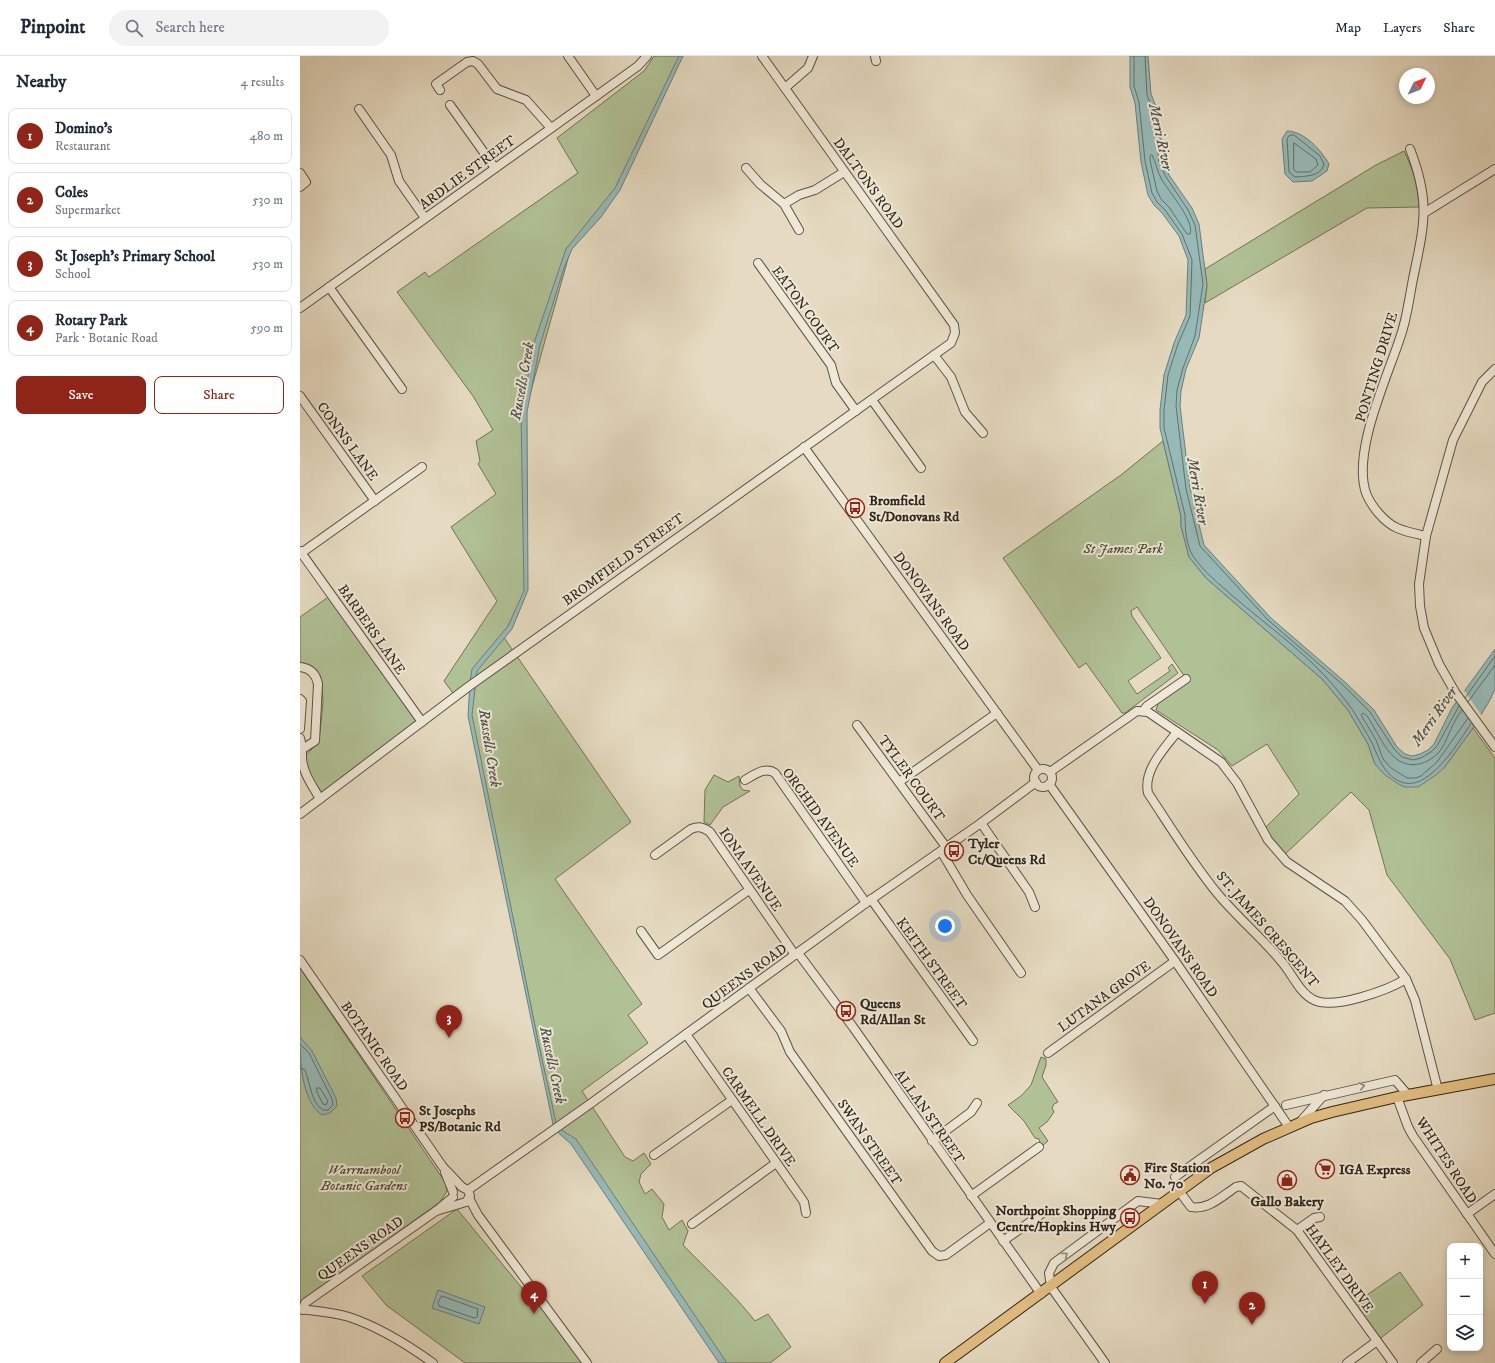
<!DOCTYPE html>
<meta charset="utf-8">
<style>
body{margin:0;font-family:"IM FELL DW Pica",serif;background:#f2f2f3;color:#1f2937}
.controls{position:absolute;right:12px;bottom:12px;display:grid;overflow:hidden;border-radius:8px;box-shadow:0 2px 6px #0003}
.controls button{width:36px;height:36px;display:grid;place-items:center;padding:0;border:0;border-bottom:1px solid #e0e1e3;background:#fff;color:#1f2937;font:20px sans-serif}
.compass{position:absolute;left:1099px;top:12px;width:36px;height:36px;border-radius:50%;background:#fff;box-shadow:0 2px 6px #0003;rotate:47deg}
.you{position:absolute;left:645px;top:870px;width:14px;height:14px;margin:-10px;border:3px solid #fff;border-radius:50%;background:#1a73e8;box-shadow:0 0 0 6px #1a73e833}
.badge{display:grid;place-items:center;width:26px;height:26px;border-radius:50%;background:#8f2418;color:#fff;font-size:13px;font-weight:700}
.pin{position:absolute;translate:-50% -33px;filter:drop-shadow(0 1px 2px #0008)}
.pin::after{content:'';position:absolute;top:21px;width:14px;height:12px;background:inherit;clip-path:polygon(0 0,100% 0,50% 100%)}
.list{margin:0;padding:0;list-style:none}
h2{display:flex;justify-content:space-between;align-items:center;height:52px;margin:0;padding:0 16px;font-size:17px}
h2 small{font-size:13px;font-weight:400;color:#747a83}
.list li{display:grid;grid-template-columns:26px 1fr auto;gap:12px;align-items:center;box-sizing:border-box;height:56px;margin:0 8px 8px;padding:0 8px;border:1px solid #e0e1e3;border-radius:8px}
.list b{display:block;font-size:15px;white-space:nowrap}
.list p{margin:0;font-size:13px;white-space:nowrap;color:#747a83}
.list em{font-size:13px;font-style:normal;color:#747a83}
.actions{display:flex;gap:8px;padding:12px 16px}
.actions a{flex:1;padding:9px 0;border:1px solid #8f2418;border-radius:8px;text-align:center;font-size:14px;color:#8f2418}
.actions .main{background:#8f2418;color:#fff}
.icon{flex:none;width:22px;height:22px;fill:none;stroke:currentColor;stroke-width:2;stroke-linecap:round;stroke-linejoin:round}
.map{position:relative;flex:none;width:1195px;height:1307px;overflow:hidden}
header{display:flex;align-items:center;gap:24px;box-sizing:border-box;height:56px;padding:0 20px;background:#fff;border-bottom:1px solid #e0e1e3}
header strong{font-size:19px}
nav{display:flex;gap:22px;margin-inline-start:auto;font-size:14px}
.search{width:280px;height:36px;background:#f2f2f3;display:flex;align-items:center;gap:10px;box-sizing:border-box;padding:0 14px;border-radius:22px;color:#747a83;font-size:15px}
main{display:flex}
aside{flex:1;background:#fff}
.map>svg:first-child{display:block}
.green{fill:#b1c196;stroke:#70745a}
.water{fill:#97bab8;stroke:#6d7f7a}
.pier{fill:#e6dbc2}
.lines{fill:none;stroke-linecap:round;stroke-linejoin:round}
.shore{stroke:#63706a;stroke-width:1}
.minor-casing{stroke:#5d5346;stroke-width:10}
.major-casing{stroke:#2f261d;stroke-width:12}
.minor{stroke:#efe8d7;stroke-width:8}
.major{stroke:#e3be81;stroke-width:10}
.oneway{stroke:#8f877a}
.labels{text-anchor:middle;stroke-width:4;stroke-linejoin:round;paint-order:stroke}
.street-label{font-size:14px;fill:#2f261d;stroke:#efe8d7}
.poi-label{font-size:14px;font-weight:bold;fill:#2f261d;stroke:#efe8d7;text-anchor:start}
.park-label{font-size:14px;font-style:italic;fill:#504d3b;stroke:#efe8d7}
.water-label{font-size:15px;font-style:italic;fill:#4e524c;stroke:#efe8d7}
</style>
<header>
<strong>Pinpoint</strong>
<div class="search"><svg class="icon" aria-label="search" viewBox="0 0 24 24"><circle cx="10" cy="10" r="6"/><path d="M15 15l6 6"/></svg>Search here</div>
<nav><a>Map</a><a>Layers</a><a>Share</a></nav>
</header>
<main>
<aside>
<h2>Nearby<small>4 results</small></h2>
<ul class="list">
<li><span class="badge">1</span><div><b>Domino's</b><p>Restaurant</p></div><em>480 m</em></li>
<li><span class="badge">2</span><div><b>Coles</b><p>Supermarket</p></div><em>530 m</em></li>
<li><span class="badge">3</span><div><b>St Joseph's Primary School</b><p>School</p></div><em>530 m</em></li>
<li><span class="badge">4</span><div><b>Rotary Park</b><p>Park · Botanic Road</p></div><em>590 m</em></li>
</ul>
<div class="actions"><a class="main">Save</a><a>Share</a></div>
</aside>
<div class="map">
<svg width="1195" height="1307" viewBox="0 0 1195 1307">
<rect width="100%" height="100%" fill="#e6dbc2"/>
<filter id="stains"><feTurbulence type="fractalNoise" baseFrequency=".005" numOctaves="4"/><feColorMatrix values="0 0 0 0 .2 0 0 0 0 .09 0 0 0 0 .02 0 0 0 .5 -.17"/></filter>
<radialGradient id="worn" r=".72"><stop offset=".6" stop-color="#630" stop-opacity="0"/><stop offset="1" stop-color="#630" stop-opacity=".3"/></radialGradient>
<g class="green">
<path d="M354 0H380L318 133 271 192 225 356 226 534 203 580 331 766 255 823 342 948 328 959 348 987 282 1035 325 1101 333 1105 344 1097 351 1108 341 1118 339 1126 345 1138 352 1133 364 1148 362 1161 369 1174 382 1164 388 1175 383 1189C407 1214 433 1237 455 1265L468 1258 491 1291 470 1307H422L273 1086 256 1072 171 659 176 625 155 640 144 625 197 545 151 471 196 438 178 408 180 405 176 385 193 374 173 340 97 236 125 216 129 221 278 117 257 82 344 15Z"/>
<path d="M1104 95C1113 113 1118 130 1119 151L1067 152 905 247 907 229 905 213 1076 109Z"/>
<polygon points="863,385 881,460 881,470 889,501 906,522 1022,623 1048,654 1068,688 1075,708 1144,712 1173,672 1195,702 1195,957 1175,964 1150,903 1087,819 1069,754 1051,736 982,801 963,774 999,738 967,688 932,710 918,694 856,654 859,645 887,624 837,551 831,555 832,560 861,602 828,625 837,638 870,615 868,612 872,608 878,617 825,657 822,657 786,607 779,612 703,502 821,419"/>
<polygon points="31,539 122,666 24,740 7,715 6,699 19,686 23,647 22,627 17,614 4,607 0,608 0,561"/>
<polygon points="414,719 428,726 439,720 440,730 443,734 450,735 423,751 410,769 404,766 405,734"/>
<polygon points="0,912 145,1126 147,1135 140,1146 0,1246"/>
<polygon points="741,1001 746,1003 746,1009 742,1021 758,1046 754,1048 752,1052 754,1056 747,1066 739,1072 748,1085 741,1091 739,1083 735,1082 724,1065 708,1049 721,1040 731,1029"/>
<polygon points="157,1153 231,1243 235,1238 287,1307 165,1307 86,1249 62,1220"/>
<polygon points="1100,1216 1123,1249 1077,1285 1051,1250"/>
</g>
<g class="water">
<polygon points="379,0 383,0 320,134 301,161 272,193 264,212 240,289 227,356 228,534 212,573 177,615 172,659 238,985 257,1071 276,1083 427,1307 419,1307 271,1088 254,1073 168,660 170,626 172,613 208,570 224,535 221,358 234,287 266,193 315,132"/>
<polygon points="830,0 848,0 851,38 859,58 863,105 869,119 892,152 899,168 907,229 899,282 886,313 881,335 880,350 890,432 904,489 971,562 1045,626 1074,654 1097,691 1105,698 1112,700 1120,698 1128,694 1134,688 1152,652 1195,593 1195,633 1190,644 1173,672 1144,712 1136,719 1118,731 1104,731 1097,727 1085,719 1075,708 1068,688 1048,654 1022,623 906,522 889,501 881,470 881,460 860,372 860,354 864,319 874,287 886,259 888,204 879,180 862,157 854,149 848,139 841,106 835,47 830,31"/>
<path d="M987 75C1004 75 1021 94 1029 108L1027 115 1012 125 993 126 985 118 982 83Z"/>
<path d="M0 981 12 995 36 1042 37 1050 30 1057 22 1059C1 1045 0 1002 0 981Z"/>
<polygon points="138,1234 185,1251 179,1268 132,1252"/>
</g>
<polygon class="pier" points="1164,634 1182,660 1176,670 1157,643"/>
<g class="lines">
<g class="shore">
<path d="M834 0V30L839 46 845 105 852 137 857 146 865 154 882 178 892 204 890 260 878 288 868 319 864 354V372L885 459C885 472 886 489 893 500 904 516 919 528 934 541 964 567 998 591 1025 620 1034 630 1044 642 1052 653 1059 664 1066 676 1072 687 1079 703 1086 723 1105 727 1130 733 1160 685 1171 667"/>
<polyline points="845,0 847,39 855,59 859,106 866,121 888,154 895,169 903,228 895,280 883,312 877,334 876,350 886,433 900,490 968,564 1043,629 1070,656 1094,693 1102,701 1113,704 1121,702 1131,696 1137,690 1159,650"/>
<path d="M994 79 1020 100 1024 108C1021 121 1005 120 995 121L989 116 987 83 989 80Z"/>
<polygon points="994,87 1016,103 1018,109 1010,116 997,116 994,114"/>
<path d="M852 99C856 106 857 116 862 124 869 136 895 165 890 178H887L869 151 861 143 857 135 850 104V100Z"/>
<polyline points="1165,642 1195,600"/>
<polyline points="1168,646 1195,609"/>
<path d="M1162 654C1153 665 1149 680 1142 692 1137 700 1128 706 1119 708 1091 714 1080 679 1067 660L1063 657 1061 659 1076 684 1083 703 1091 712 1107 722H1116L1121 720 1137 706 1168 662"/>
<path d="M0 988 9 997 32 1043 33 1049 28 1054H23C11 1047 10 1026 5 1014L0 1012"/>
<polygon points="17,1032 20,1032 28,1045 26,1049 23,1048 17,1036"/>
<polygon points="142,1240 178,1253 177,1261 174,1262 139,1250 138,1247"/>
</g>
<g class="minor-casing">
<g id="minor">
<polyline points="268,0 296,40"/>
<polyline points="575,0 576,5"/>
<polyline points="485,32 508,12 513,0"/>
<polyline points="140,34 136,28 167,6 173,5 178,8 197,33 226,44 251,72"/>
<polyline points="150,49 195,112"/>
<polyline points="59,53 91,99 99,125 125,162"/>
<path d="M1110 93C1131 147 1124 169 1113 223 1109 243 1107 263 1100 282 1087 322 1052 396 1066 437 1071 450 1084 466 1097 472 1106 476 1117 478 1126 480"/>
<polyline points="446,112 460,128 484,148 499,174"/>
<polyline points="0,117 6,126 0,131"/>
<polyline points="484,148 499,139 515,134 544,116"/>
<polyline points="1124,157 1195,113"/>
<polyline points="458,207 531,309 536,327 556,355"/>
<polyline points="29,231 102,333"/>
<polyline points="0,252 338,10 347,0"/>
<polyline points="634,299 651,321 665,356 683,377"/>
<polyline points="1195,313 1182,326 1153,384 1126,480 1119,528 1120,550 1124,572 1139,608 1155,636 1195,691"/>
<polyline points="0,340 75,445"/>
<polyline points="572,344 621,412"/>
<polyline points="504,391 738,714"/>
<polyline points="0,495 122,666"/>
<polyline points="0,498 122,411"/>
<path d="M0 611C10 612 16 618 18 628L15 685 4 692"/>
<polyline points="0,643 2,645 0,673"/>
<polyline points="843,655 847,650 886,623"/>
<polyline points="557,669 646,791"/>
<path d="M877 676C864 693 843 714 848 737 870 770 891 805 917 837 937 861 961 881 981 905 992 917 999 937 1014 944 1034 954 1088 934 1106 923"/>
<path d="M0 682C2 689 2 692 2 700 2 716 12 729 20 743"/>
<circle cx="743" cy="722" r="9"/>
<polyline points="750,716 837,655 848,656 921,706 937,727 968,784 987,806 1045,845 1062,864 1106,923 1115,944 1138,1034"/>
<path d="M445 724C454 719 465 710 475 717L566 847"/>
<polyline points="599,726 697,657"/>
<polyline points="749,728 875,905 989,1071"/>
<polyline points="0,758 168,631 651,287 655,277 654,269 462,0"/>
<polyline points="681,767 729,836 735,851"/>
<polyline points="641,795 667,839 721,917"/>
<path d="M355 799 391 773C399 770 403 771 410 776L495 899"/>
<polyline points="571,843 673,985"/>
<polyline points="341,875 358,899 449,834"/>
<polyline points="498,897 553,971 741,1238"/>
<polyline points="0,904 143,1111 162,1131 168,1134 170,1140 166,1146 136,1155"/>
<polyline points="449,932 481,975 490,996 632,1195 639,1200 646,1199 690,1167"/>
<polyline points="386,978 504,1146 506,1157"/>
<polyline points="748,997 875,905"/>
<polyline points="1097,1041 1108,1071 1113,1080 1195,1198"/>
<polyline points="986,1049 1095,1024 1108,1039"/>
<polyline points="1001,1065 1024,1039"/>
<polyline points="632,1085 671,1056 677,1047"/>
<polyline points="354,1099 432,1044"/>
<polyline points="145,1116 153,1136"/>
<polyline points="875,1121 975,1050"/>
<polyline points="168,1134 290,1048 566,847 681,767 736,726"/>
<path d="M879 1135 891 1151C909 1154 922 1140 936 1131L941 1130 997 1174 1093 1307"/>
<polyline points="671,1140 739,1091"/>
<polyline points="169,1142 178,1159 287,1307"/>
<polyline points="1167,1158 1195,1138"/>
<polyline points="392,1168 476,1107"/>
<polyline points="997,1174 1014,1162 1020,1161"/>
<polyline points="703,1185 744,1156"/>
<path d="M0 1253C16 1255 33 1256 49 1261 79 1271 108 1289 133 1307"/>
<polyline points="3,1254 5,1247 136,1155 153,1141"/>
<polyline points="805,1307 751,1231 749,1217 754,1207 838,1145 862,1148"/>
<polyline points="1047,1307 1077,1285"/>
<polyline points="1121,1307 1137,1293"/>
</g>
</g>
<g class="major-casing">
<polyline id="major" points="645,1307 911,1112 963,1083 1011,1062 1032,1056 1097,1041 1195,1023"/>
</g>
<use href="#minor" class="minor"/>
<use href="#major" class="major"/>
</g>
<defs><path id="oneway-chevron" d="M-2-3.5L2.5 0L-2 3.5" fill="none" stroke-width="1.6" stroke-linecap="round" stroke-linejoin="round"/></defs>
<g class="oneway">
<use href="#oneway-chevron" transform="translate(1062 1030) rotate(-13)"/>
<use href="#oneway-chevron" transform="translate(765 1199) rotate(-37)"/>
</g>
<defs>
<g id="bus-ring" transform="scale(1)"><circle r="9.5" fill="#efe8d7" stroke="#8f2418" stroke-width="1.5"/><path d="M-5-6H5V4H4V6H2V4H-2V6H-4V4H-5ZM-3.5-4V0h7V-4ZM-3.5 1.2v1.5H-2V1.2ZM2 1.2v1.5H3.5V1.2Z" fill="#8f2418"/></g>
<g id="supermarket-ring" transform="scale(1)"><circle r="9.5" fill="#efe8d7" stroke="#8f2418" stroke-width="1.5"/><path d="M-6-5.5h2.5l.6 2H6L4.5 2H-2.5L-4.4-4H-6ZM-1.5 3.2a1.3 1.3 0 1 0 .1 0ZM3 3.2a1.3 1.3 0 1 0 .1 0Z" fill="#8f2418"/></g>
<g id="civic-ring" transform="scale(1)"><circle r="9.5" fill="#efe8d7" stroke="#8f2418" stroke-width="1.5"/><path d="M-.6-6.5H3V-4.5H.6V-3L4-1V1h2V6H-6V1h2V-1L-.6-3ZM-1.2 2.5V6h2.4V2.5Z" fill="#8f2418"/></g>
<g id="shop-ring" transform="scale(1)"><circle r="9.5" fill="#efe8d7" stroke="#8f2418" stroke-width="1.5"/><path d="M-5-2.5h2.3a2.7 3.5 0 0 1 5.4 0H5L5.5 6h-11ZM-1.5-2.5h3a1.5 2.3 0 0 0-3 0Z" fill="#8f2418"/></g>
</defs>
<g fill-rule="evenodd">
<use href="#bus-ring" x="555" y="452"/>
<use href="#bus-ring" x="654" y="795"/>
<use href="#bus-ring" x="546" y="955"/>
<use href="#bus-ring" x="105" y="1062"/>
<use href="#supermarket-ring" x="1025" y="1113"/>
<use href="#civic-ring" x="830" y="1119"/>
<use href="#shop-ring" x="987" y="1124"/>
<use href="#bus-ring" x="830" y="1162"/>
</g>
<g class="labels">
<g class="street-label">
<text transform="translate(167 116) rotate(-36)" y="5">ARDLIE STREET</text>
<text transform="translate(569 127) rotate(54)" y="5">DALTONS ROAD</text>
<text transform="translate(506 253) rotate(54)" y="5">EATON COURT</text>
<text transform="translate(1076 311) rotate(-73)" y="5">PONTING DRIVE</text>
<text transform="translate(48 385) rotate(54)" y="5">CONNS LANE</text>
<text transform="translate(323 503) rotate(-36)" y="5">BROMFIELD STREET</text>
<text transform="translate(632 545) rotate(54)" y="5">DONOVANS ROAD</text>
<text transform="translate(72 573) rotate(55)" y="5">BARBERS LANE</text>
<text transform="translate(612 722) rotate(54)" y="5">TYLER COURT</text>
<text transform="translate(521 761) rotate(54)" y="5">ORCHID AVENUE</text>
<text transform="translate(451 813) rotate(55)" y="5">IONA AVENUE</text>
<text transform="translate(968 873) rotate(49)" y="5">ST. JAMES CRESCENT</text>
<text transform="translate(881 891) rotate(55)" y="5">DONOVANS ROAD</text>
<text transform="translate(632 907) rotate(54)" y="5">KEITH STREET</text>
<text transform="translate(444 920) rotate(-36)" y="5">QUEENS ROAD</text>
<text transform="translate(804 940) rotate(-36)" y="5">LUTANA GROVE</text>
<text transform="translate(75 990) rotate(55)" y="5">BOTANIC ROAD</text>
<text transform="translate(459 1060) rotate(55)" y="5">CARMELL DRIVE</text>
<text transform="translate(630 1060) rotate(55)" y="5">ALLAN STREET</text>
<text transform="translate(570 1086) rotate(55)" y="5">SWAN STREET</text>
<text transform="translate(1147 1104) rotate(57)" y="5">WHITES ROAD</text>
<text transform="translate(60 1192) rotate(-35)" y="5">QUEENS ROAD</text>
<text transform="translate(1040 1212) rotate(54)" y="5">HAYLEY DRIVE</text>
</g>
<g class="poi-label">
<text x="569" y="449">Bromfield<tspan x="569" dy="16">St/Donovans Rd</tspan></text>
<text x="668" y="792">Tyler<tspan x="668" dy="16">Ct/Queens Rd</tspan></text>
<text x="560" y="952">Queens<tspan x="560" dy="16">Rd/Allan St</tspan></text>
<text x="119" y="1059">St Josephs<tspan x="119" dy="16">PS/Botanic Rd</tspan></text>
<text x="844" y="1116">Fire Station<tspan x="844" dy="16">No. 70</tspan></text>
<text x="1039" y="1118">IGA Express</text>
<text x="987" y="1150" text-anchor="middle">Gallo Bakery</text>
<text x="816" y="1159" text-anchor="end">Northpoint Shopping<tspan x="816" dy="16">Centre/Hopkins Hwy</tspan></text>
</g>
<g class="park-label">
<text x="823" y="497">St James Park</text>
<text x="64" y="1118">Warrnambool<tspan x="64" dy="16">Botanic Gardens</tspan></text>
</g>
<g class="water-label">
<text transform="translate(861 81) rotate(78)" y="5">Merri River</text>
<text transform="translate(222 325) rotate(-80)" y="5">Russells Creek</text>
<text transform="translate(898 435) rotate(80)" y="5">Merri River</text>
<text transform="translate(1134 660) rotate(-55)" y="5">Merri River</text>
<text transform="translate(190 692) rotate(81)" y="5">Russells Creek</text>
<text transform="translate(253 1009) rotate(78)" y="5">Russells Creek</text>
</g>
</g>
<rect width="100%" height="100%" filter="url(#stains)"/>
<rect width="100%" height="100%" fill="url(#worn)"/>
</svg>
<div class="controls">
<button>+</button>
<button>−</button>
<button><svg class="icon" aria-label="layers" viewBox="0 0 24 24"><path d="M12 4l9 5-9 5-9-5zM3 14l9 5 9-5"/></svg></button>
</div>
<svg class="compass" viewBox="-18 -18 36 36"><path d="M0-13l5 13h-10z" fill="#e53935"/><path d="M0 13l5-13h-10z" fill="#747a83"/></svg>
<div class="you"></div>
<div class="pin badge" style="left:905px;top:1248px">1</div>
<div class="pin badge" style="left:952px;top:1269px">2</div>
<div class="pin badge" style="left:149px;top:982px">3</div>
<div class="pin badge" style="left:234px;top:1258px">4</div>
</div>
</main>
